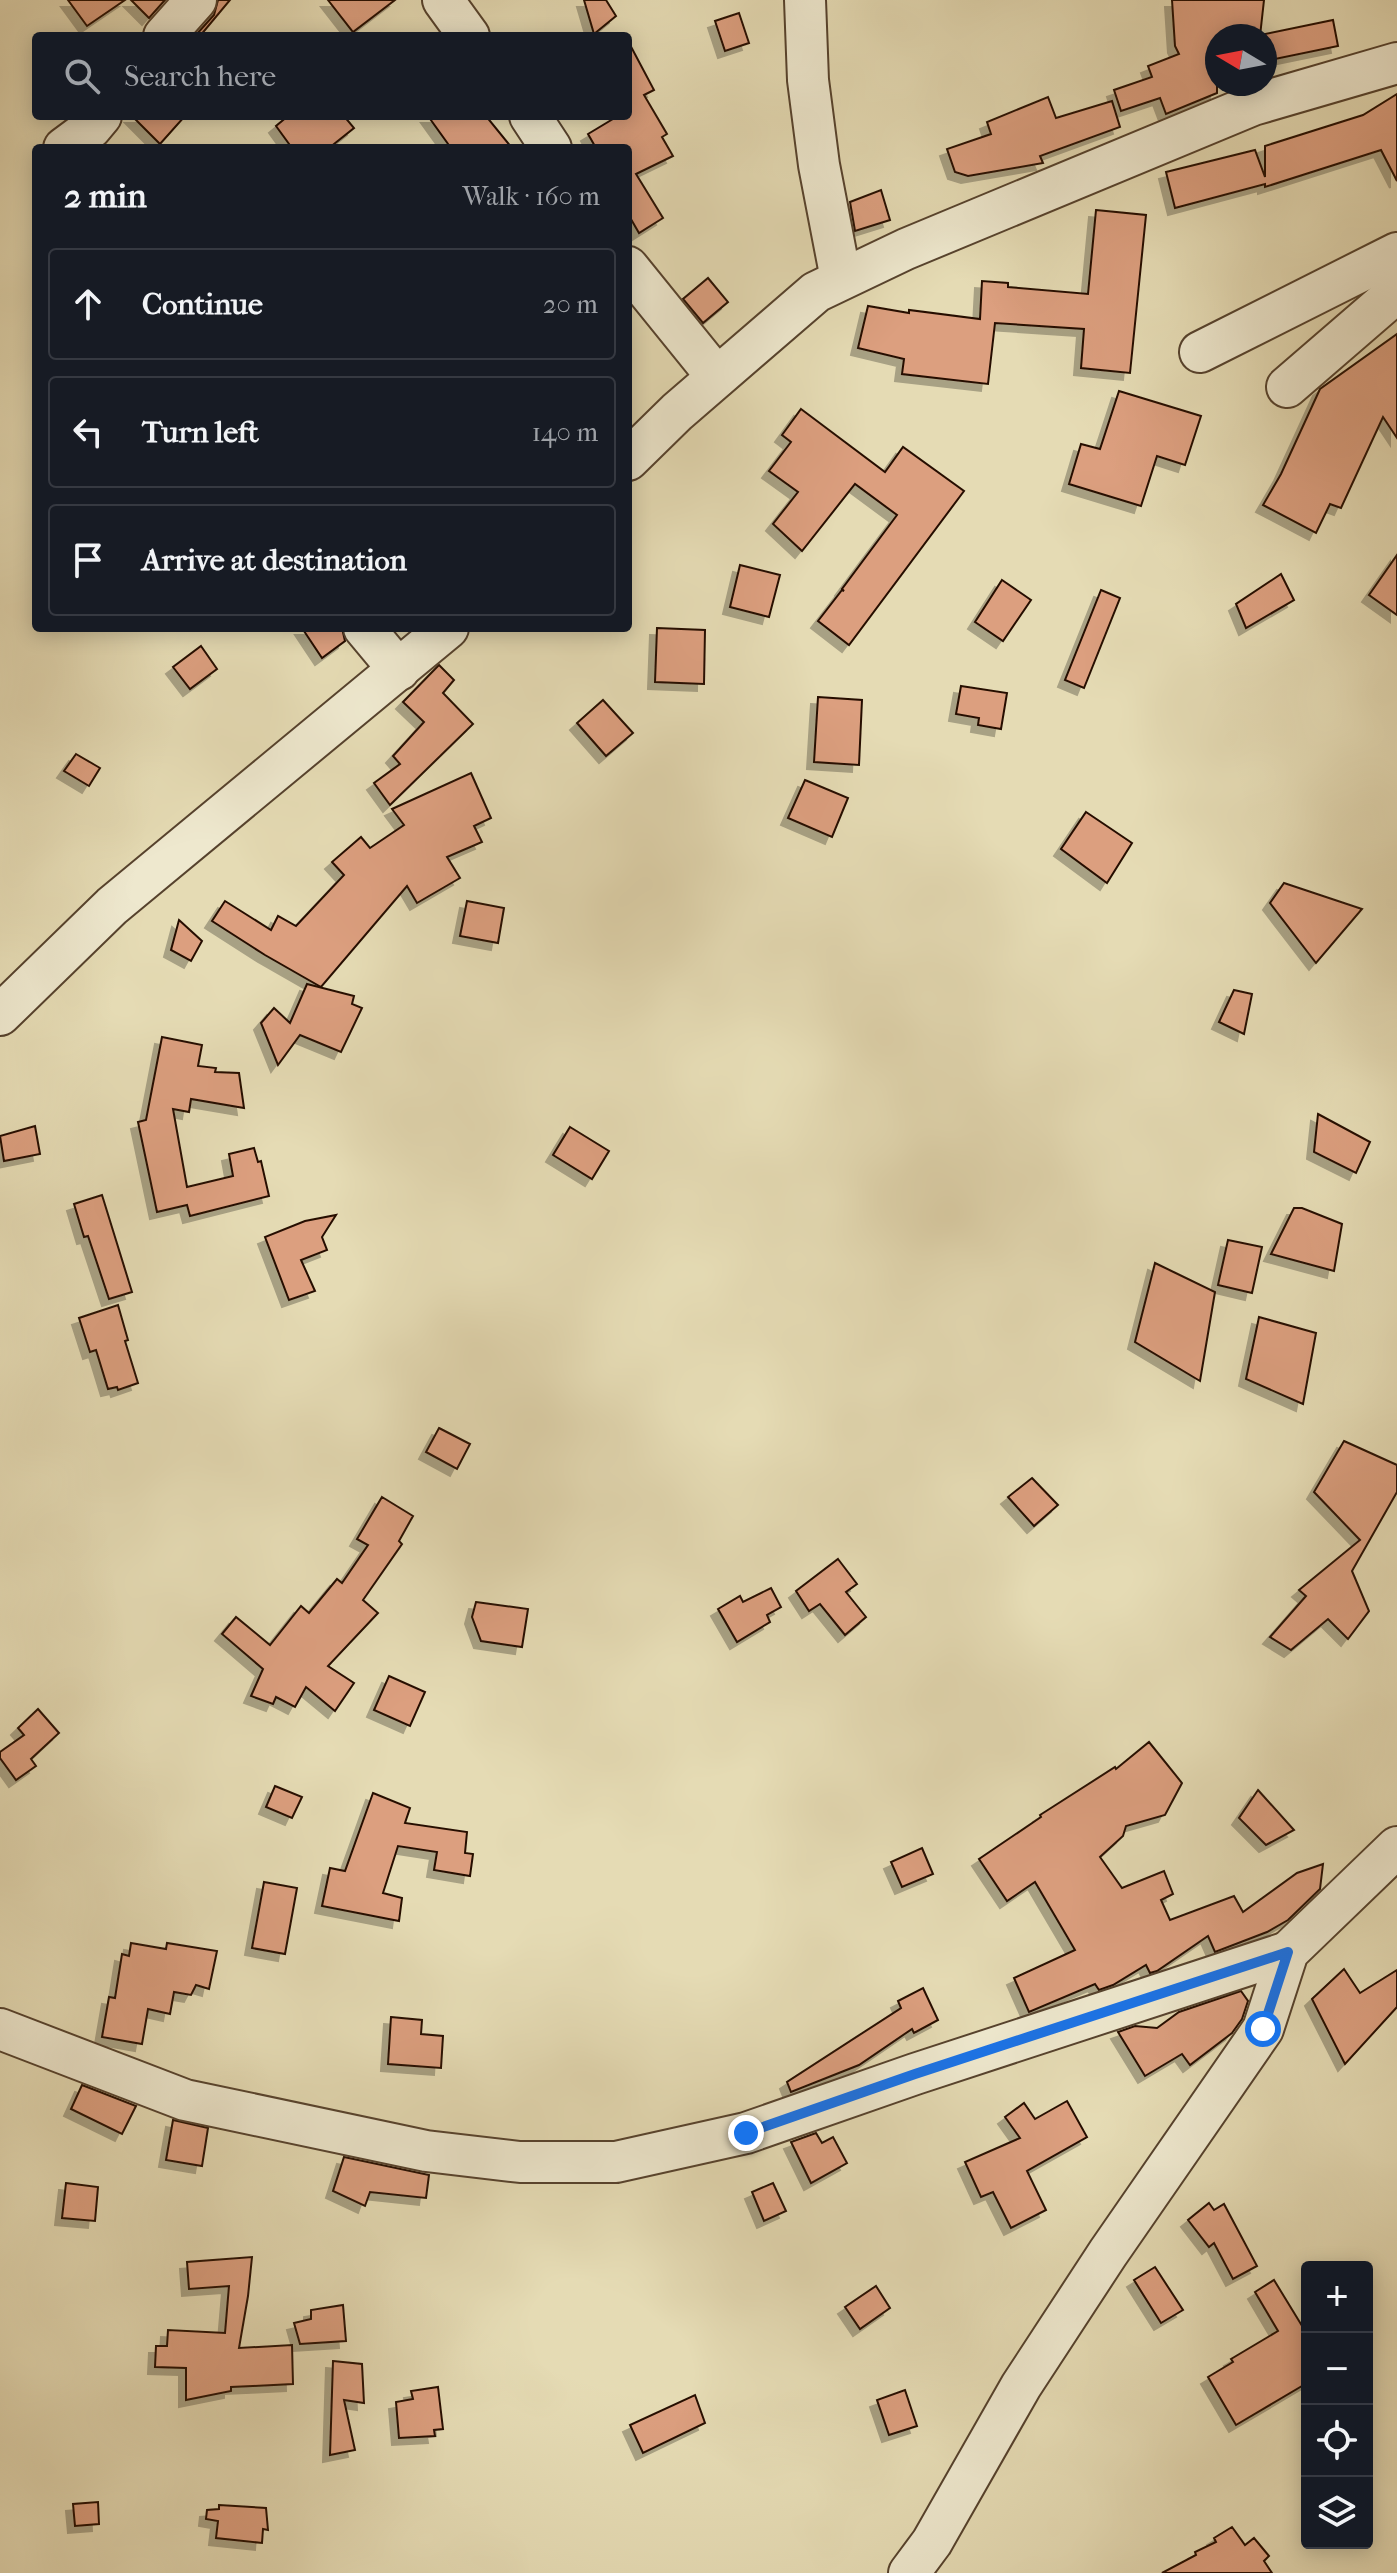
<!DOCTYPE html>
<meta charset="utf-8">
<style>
body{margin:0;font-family:"IM FELL French Canon",serif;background:#20242c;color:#f1f3f6}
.controls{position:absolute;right:24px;bottom:24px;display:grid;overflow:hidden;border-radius:8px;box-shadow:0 4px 20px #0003}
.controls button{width:72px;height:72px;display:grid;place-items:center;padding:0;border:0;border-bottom:2px solid #363941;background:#171b24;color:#f1f3f6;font:40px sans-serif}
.compass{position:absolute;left:1205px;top:24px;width:72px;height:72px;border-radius:50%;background:#171b24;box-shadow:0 4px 20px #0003;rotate:280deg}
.stop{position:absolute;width:24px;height:24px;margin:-18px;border:6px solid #1a73e8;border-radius:50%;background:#fff}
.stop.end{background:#1a73e8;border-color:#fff;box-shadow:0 2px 8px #0008}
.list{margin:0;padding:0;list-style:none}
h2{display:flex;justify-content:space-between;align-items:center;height:104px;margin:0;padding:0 32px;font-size:34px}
h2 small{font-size:26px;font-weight:400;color:#9ea1a6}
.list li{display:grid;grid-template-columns:52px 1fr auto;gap:24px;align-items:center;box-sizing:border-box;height:112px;margin:0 16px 16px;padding:0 16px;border:2px solid #363941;border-radius:8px}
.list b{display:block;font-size:30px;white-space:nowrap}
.list em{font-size:26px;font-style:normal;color:#9ea1a6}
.icon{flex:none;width:44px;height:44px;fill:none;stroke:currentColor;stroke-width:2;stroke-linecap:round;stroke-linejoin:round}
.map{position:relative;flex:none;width:1397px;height:2573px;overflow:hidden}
.search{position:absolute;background:#171b24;box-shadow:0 4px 20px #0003;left:32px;top:32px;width:600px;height:88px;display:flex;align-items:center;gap:20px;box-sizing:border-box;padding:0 28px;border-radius:8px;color:#9ea1a6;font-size:30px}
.panel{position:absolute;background:#171b24;box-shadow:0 4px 20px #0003;left:32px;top:144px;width:600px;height:488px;border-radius:8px}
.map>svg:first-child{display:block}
.building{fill:#dc9f7f;stroke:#260f00;stroke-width:2;filter:url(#shadow)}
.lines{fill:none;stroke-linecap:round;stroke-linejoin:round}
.minor-casing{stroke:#56422d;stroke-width:44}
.minor{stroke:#eee8ce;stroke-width:40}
.route{stroke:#1a73e8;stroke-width:10}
</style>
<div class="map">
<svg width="1397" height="2573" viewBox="0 0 1397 2573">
<defs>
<filter id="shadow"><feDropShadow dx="-7" dy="7" stdDeviation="0" flood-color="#0004"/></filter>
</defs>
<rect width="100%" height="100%" fill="#e5dbb4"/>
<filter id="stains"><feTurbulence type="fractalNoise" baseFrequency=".0025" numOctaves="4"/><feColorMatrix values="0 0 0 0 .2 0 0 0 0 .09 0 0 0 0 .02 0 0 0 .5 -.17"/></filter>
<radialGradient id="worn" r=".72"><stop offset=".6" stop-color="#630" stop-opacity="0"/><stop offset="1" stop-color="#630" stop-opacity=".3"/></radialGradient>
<g class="building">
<polygon points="68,0 125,0 87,26"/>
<polygon points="131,0 165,0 149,18"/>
<polygon points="218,0 230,0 200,36 195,36 214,15"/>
<polygon points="328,0 395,0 353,32"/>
<polygon points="584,0 606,0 616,16 594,34"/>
<polygon points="1172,0 1264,0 1260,36 1217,36 1217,93 1166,114 1160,98 1121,111 1114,90 1152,77 1148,66 1179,54 1175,46"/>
<polygon points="739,13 749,43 725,51 715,21"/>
<polygon points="1333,20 1338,46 1265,61 1265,34"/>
<polygon points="628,41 654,90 644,95 667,134 662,137 673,156 636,174 663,218 639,233 628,214 628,148 596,148 588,134 618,116 628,116"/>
<polygon points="1397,94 1397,181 1381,150 1265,187 1265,184 1175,208 1166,172 1255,150 1265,177 1265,146 1363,115"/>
<polygon points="1048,97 1056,118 1112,101 1120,127 1040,156 1043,163 968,176 955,172 947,149 991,134 987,122"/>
<polygon points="132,116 185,116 160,144"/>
<polygon points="288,116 344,116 354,128 329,148 292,148 276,126"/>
<polygon points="428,116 486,116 512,148 451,148"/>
<polygon points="881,190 890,220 855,231 850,202"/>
<polygon points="1096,210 1146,215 1130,373 1081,368 1084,329 995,323 988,384 902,374 904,359 858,348 868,306 909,313 909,310 980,319 982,281 1008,283 1008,287 1088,294"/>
<polygon points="708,278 728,302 703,323 683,299"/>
<polygon points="1397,334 1397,438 1383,417 1341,508 1330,504 1316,533 1263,505 1281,474 1320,389"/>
<polygon points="1119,391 1201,416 1185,465 1157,456 1141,506 1069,484 1081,444 1100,449"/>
<polygon points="801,409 885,472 903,447 964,491 849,645 818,621 842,590 844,591 842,589 897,515 855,484 802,551 773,524 798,492 769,471 791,442 782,435"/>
<polygon points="1397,555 1397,615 1369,595"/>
<polygon points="740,565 780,575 769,617 730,607"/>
<polygon points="1281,574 1294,600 1246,628 1236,604"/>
<polygon points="1002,580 1031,600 1003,641 975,622"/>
<polygon points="1101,590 1120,598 1084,688 1065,680"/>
<polygon points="302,628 342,628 345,641 322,658"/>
<polygon points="657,628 705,630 704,684 655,682"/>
<polygon points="201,646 217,669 190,689 173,667"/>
<polygon points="439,665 454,680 443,693 473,724 390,805 374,783 400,764 393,756 424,722 403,702"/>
<polygon points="961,686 1007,693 1001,729 978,725 979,718 956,714"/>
<polygon points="818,697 862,700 859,765 814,762"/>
<polygon points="603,700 633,733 606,756 577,723"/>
<polygon points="76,754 100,768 89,786 64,771"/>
<polygon points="471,773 491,818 474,826 482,842 447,857 460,878 417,903 407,886 321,987 265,955 212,921 225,901 271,930 278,916 296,926 344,875 332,862 361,837 370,848 404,825 392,809"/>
<polygon points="805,780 848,798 832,837 788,818"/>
<polygon points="1086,812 1132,843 1107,883 1061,849"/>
<polygon points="1284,883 1362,909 1316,963 1270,903"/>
<polygon points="467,901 504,908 498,943 460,936"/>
<polygon points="179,920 202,941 191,961 171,950"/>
<polygon points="307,984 354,996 352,1004 362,1008 341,1052 300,1035 278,1065 261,1023 274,1008 290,1023"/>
<polygon points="1234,990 1252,994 1244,1034 1219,1022"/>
<polygon points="162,1037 202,1045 198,1066 216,1068 215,1072 239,1073 244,1108 191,1099 189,1112 173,1109 187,1187 233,1176 229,1154 254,1148 258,1162 261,1161 269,1196 190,1216 187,1205 157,1212 138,1122 146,1120"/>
<polygon points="1318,1114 1370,1142 1356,1173 1314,1152"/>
<polygon points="35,1126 40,1154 4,1161 0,1136"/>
<polygon points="570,1127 609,1151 592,1179 553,1155"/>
<polygon points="102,1195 132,1292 109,1299 88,1236 84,1237 74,1204"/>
<polygon points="1294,1208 1302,1208 1342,1224 1334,1271 1271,1254"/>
<polygon points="336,1215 322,1237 327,1250 301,1260 315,1291 289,1300 265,1237 305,1221"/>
<polygon points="1228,1240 1262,1247 1252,1293 1218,1285"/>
<polygon points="1155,1263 1215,1292 1200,1381 1135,1342"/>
<polygon points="118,1305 128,1340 125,1341 138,1383 118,1390 117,1387 108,1389 96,1350 90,1352 79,1318"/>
<polygon points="1259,1317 1316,1333 1303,1404 1246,1379"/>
<polygon points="439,1428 470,1444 457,1469 426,1452"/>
<polygon points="1344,1441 1397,1465 1397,1492 1352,1571 1369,1611 1348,1639 1328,1619 1291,1650 1270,1637 1306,1596 1299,1590 1360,1540 1314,1492"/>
<polygon points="1032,1478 1058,1505 1034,1526 1008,1497"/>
<polygon points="382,1497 413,1516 399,1541 402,1544 363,1600 378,1613 328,1666 354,1683 335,1711 306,1687 295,1707 276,1697 273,1704 251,1696 263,1669 222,1634 236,1617 270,1645 301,1606 309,1613 337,1579 342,1583 368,1545 357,1539"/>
<polygon points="838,1559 857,1584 846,1592 866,1617 845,1635 820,1604 809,1611 796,1591"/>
<polygon points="771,1588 781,1607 767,1615 770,1622 737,1642 718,1609 740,1596 743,1602"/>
<polygon points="476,1602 528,1609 522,1647 481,1641 472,1617"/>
<polygon points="389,1676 425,1692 410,1726 374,1710"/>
<polygon points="38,1709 59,1733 31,1759 36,1766 16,1780 0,1758 0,1752 24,1735 18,1728"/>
<polygon points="1149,1742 1182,1783 1165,1815 1126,1826 1123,1836 1100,1857 1122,1888 1164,1871 1173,1894 1161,1900 1170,1920 1234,1896 1243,1912 1297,1873 1323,1864 1320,1889 1288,1920 1267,1932 1215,1952 1208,1936 1157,1971 1150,1973 1146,1965 1113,1985 1099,1990 1095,1984 1029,2012 1014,1978 1075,1950 1035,1882 1007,1901 979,1859 1041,1817 1040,1815 1115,1767 1116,1769"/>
<polygon points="275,1786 302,1797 292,1818 266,1807"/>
<polygon points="1258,1790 1294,1830 1266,1845 1239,1818"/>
<polygon points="373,1793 410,1808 405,1823 467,1832 465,1853 473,1854 470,1876 434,1870 437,1852 398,1846 383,1893 402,1898 399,1921 322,1906 330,1868 345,1871"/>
<polygon points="922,1848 933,1874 902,1887 891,1862"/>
<polygon points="264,1882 297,1888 285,1954 252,1948"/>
<polygon points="131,1943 166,1949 167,1943 217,1951 209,1989 196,1985 191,1995 174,1992 170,2014 148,2009 142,2044 102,2037 109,1997 115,1998 122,1954 129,1956"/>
<polygon points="1344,1969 1360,1993 1397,1970 1397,2007 1345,2064 1312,1999"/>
<polygon points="923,1988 938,2020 914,2033 912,2029 859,2065 791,2092 787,2082 901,2008 898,2001"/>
<polygon points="1241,1991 1248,2001 1242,2019 1232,2033 1190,2065 1182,2054 1145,2076 1118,2032 1135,2026 1157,2028 1179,2012"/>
<polygon points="391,2017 422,2020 421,2034 443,2036 441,2068 388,2064"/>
<polygon points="82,2085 136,2106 122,2134 71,2109"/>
<polygon points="1067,2101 1087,2137 1027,2171 1046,2210 1011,2228 993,2192 981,2197 965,2162 1020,2138 1005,2117 1024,2103 1035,2119"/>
<polygon points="173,2120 208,2128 202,2166 166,2160"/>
<polygon points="816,2133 822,2143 833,2137 847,2163 811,2183 791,2142"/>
<polygon points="344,2157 429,2175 426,2198 370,2192 365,2206 333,2191"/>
<polygon points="66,2183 98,2187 95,2221 62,2218"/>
<polygon points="773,2183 786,2211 764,2221 752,2192"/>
<polygon points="1209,2203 1214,2210 1224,2204 1257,2266 1233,2279 1214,2243 1209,2247 1188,2220"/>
<polygon points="252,2257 248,2296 239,2348 292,2345 293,2384 231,2387 231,2391 186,2400 186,2368 155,2367 156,2346 167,2346 168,2330 225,2333 229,2286 189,2289 187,2262"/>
<polygon points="1155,2267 1183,2310 1161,2323 1134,2280"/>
<polygon points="1274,2280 1307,2334 1307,2383 1236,2425 1208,2377 1233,2362 1231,2359 1278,2331 1255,2292"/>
<polygon points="876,2286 890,2308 860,2329 845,2307"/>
<polygon points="343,2305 346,2341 300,2344 294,2323 311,2319 311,2310"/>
<polygon points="333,2361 362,2364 364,2403 344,2400 355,2450 330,2455"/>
<polygon points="438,2387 443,2429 434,2430 435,2436 399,2438 396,2402 413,2399 411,2391"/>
<polygon points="905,2390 917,2426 889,2435 877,2400"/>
<polygon points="695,2395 705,2423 643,2453 630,2425"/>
<polygon points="98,2502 99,2524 75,2526 73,2504"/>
<polygon points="219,2505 266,2508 268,2530 263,2529 262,2543 216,2538 218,2521 206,2519 207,2510 219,2509"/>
<polygon points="1232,2527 1245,2545 1254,2538 1269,2556 1264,2561 1272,2573 1162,2573 1196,2555 1195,2552 1216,2542 1214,2538"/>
</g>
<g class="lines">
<g class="minor-casing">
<g id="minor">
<polyline points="443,0 469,36"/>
<polyline points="805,0 808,80 819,165 841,279"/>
<polyline points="164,36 196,0"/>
<polyline points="530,116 551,148"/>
<polyline points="64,148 91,128 101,116"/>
<polyline points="628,267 717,377"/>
<polyline points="1200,352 1397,253"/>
<polyline points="1287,387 1397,292"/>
<polyline points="628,460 677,412 816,292 906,249 1253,105 1397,63"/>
<polyline points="364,628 399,670"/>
<polyline points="0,1015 112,906 448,628"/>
<polyline points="0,2029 185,2100 426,2151 520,2162 616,2162 746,2133 915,2074 1288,1952"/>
<polyline points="909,2573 932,2542 1021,2386 1108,2253 1263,2029 1288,1952 1397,1847"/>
</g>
</g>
<use href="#minor" class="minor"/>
</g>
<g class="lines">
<polyline class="route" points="746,2133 915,2074 1288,1952 1263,2029"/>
</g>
<rect width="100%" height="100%" filter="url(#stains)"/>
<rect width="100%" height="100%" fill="url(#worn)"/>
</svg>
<div class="controls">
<button>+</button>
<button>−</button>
<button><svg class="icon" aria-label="locate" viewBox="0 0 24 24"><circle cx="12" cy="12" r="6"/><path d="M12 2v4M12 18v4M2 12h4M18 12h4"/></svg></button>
<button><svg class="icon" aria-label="layers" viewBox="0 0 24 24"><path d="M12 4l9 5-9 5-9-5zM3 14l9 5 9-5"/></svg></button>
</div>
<svg class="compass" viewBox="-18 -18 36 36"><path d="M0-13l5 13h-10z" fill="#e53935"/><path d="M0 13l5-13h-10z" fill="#9ea1a6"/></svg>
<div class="stop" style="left:1263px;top:2029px"></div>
<div class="stop end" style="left:746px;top:2133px"></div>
<div class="search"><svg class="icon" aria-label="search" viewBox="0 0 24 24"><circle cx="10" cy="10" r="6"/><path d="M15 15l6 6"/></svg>Search here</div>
<section class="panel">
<h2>2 min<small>Walk · 160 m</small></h2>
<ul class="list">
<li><svg class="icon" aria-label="ahead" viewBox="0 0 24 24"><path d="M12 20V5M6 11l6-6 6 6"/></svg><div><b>Continue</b></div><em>20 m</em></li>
<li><svg class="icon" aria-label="left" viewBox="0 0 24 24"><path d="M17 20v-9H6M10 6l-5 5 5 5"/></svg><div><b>Turn left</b></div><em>140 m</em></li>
<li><svg class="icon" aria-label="arrive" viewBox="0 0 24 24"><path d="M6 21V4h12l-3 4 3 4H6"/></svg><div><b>Arrive at destination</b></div></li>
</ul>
</section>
</div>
